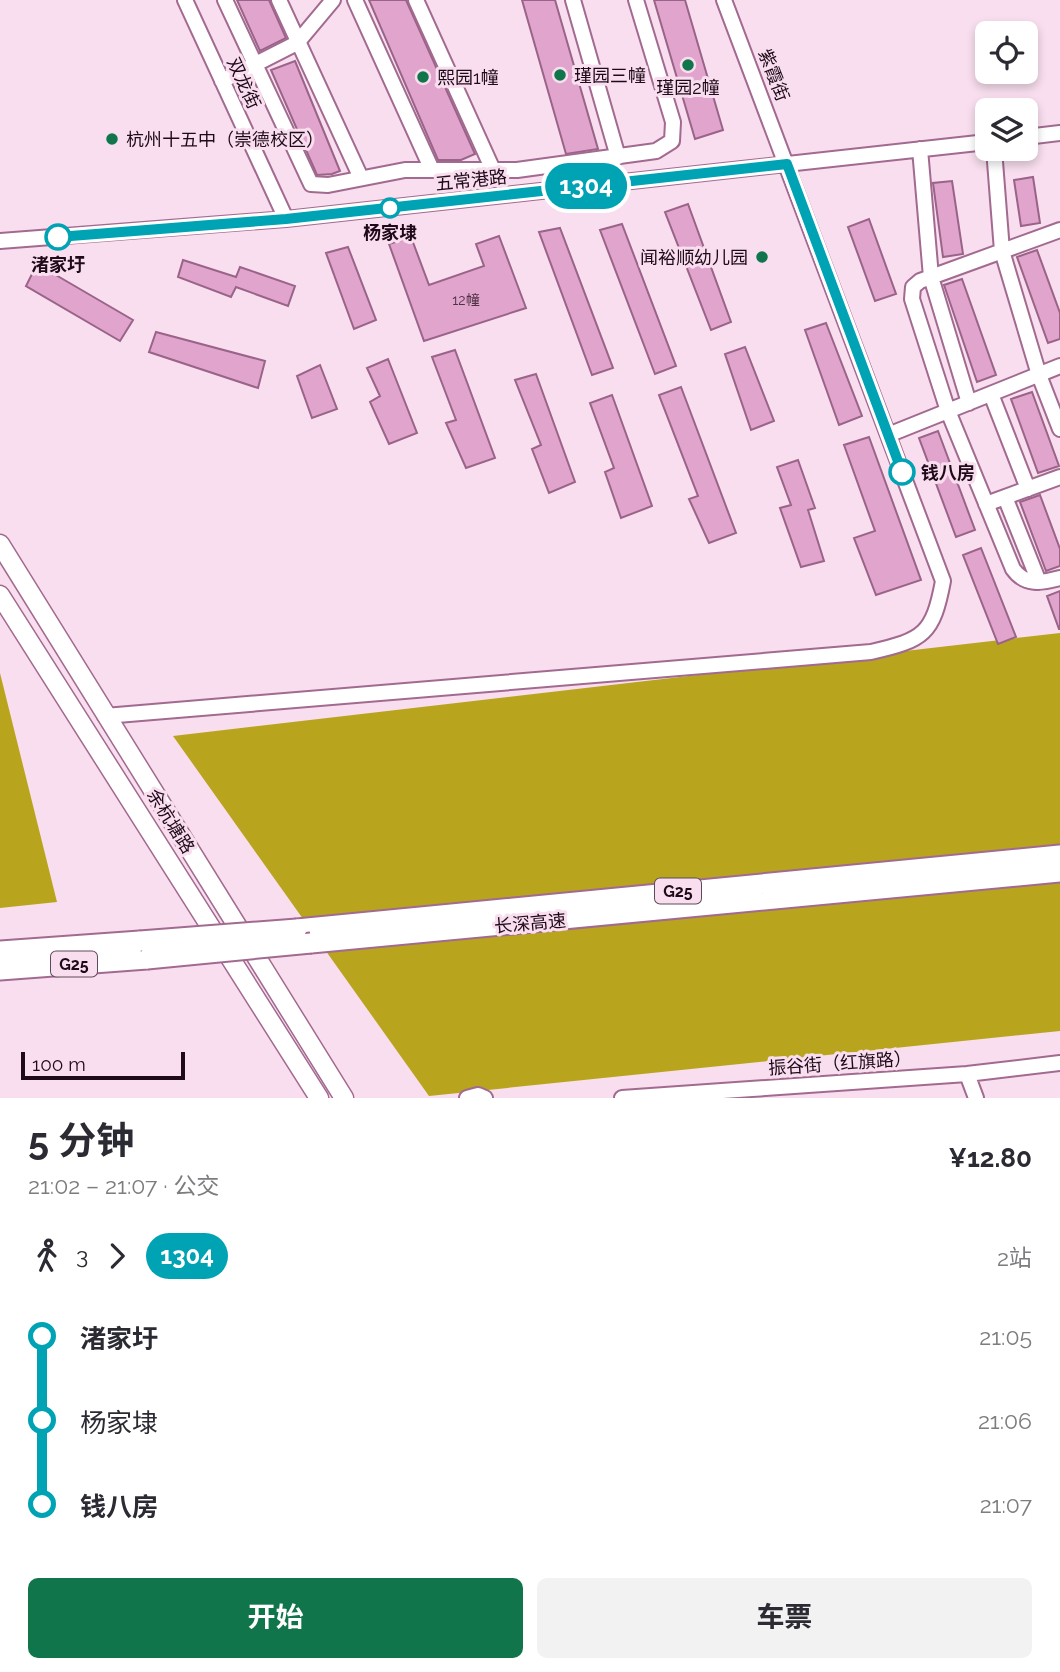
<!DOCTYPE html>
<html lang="zh">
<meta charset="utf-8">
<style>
:root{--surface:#fff;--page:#f2f2f3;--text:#2b2b33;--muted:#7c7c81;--accent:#11754c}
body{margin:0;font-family:Raleway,"Noto Sans SC",sans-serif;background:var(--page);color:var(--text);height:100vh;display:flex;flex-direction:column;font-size:26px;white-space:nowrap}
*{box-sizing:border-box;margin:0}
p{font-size:23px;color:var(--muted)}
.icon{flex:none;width:38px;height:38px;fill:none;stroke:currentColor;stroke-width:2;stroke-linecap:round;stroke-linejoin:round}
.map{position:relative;height:1098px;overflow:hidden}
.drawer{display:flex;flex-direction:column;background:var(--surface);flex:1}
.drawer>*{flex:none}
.badge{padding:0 14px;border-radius:23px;font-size:24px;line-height:46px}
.fabs{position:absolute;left:975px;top:21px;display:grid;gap:14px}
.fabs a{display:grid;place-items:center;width:63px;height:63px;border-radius:10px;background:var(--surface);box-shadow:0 4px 10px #0003;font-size:35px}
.scale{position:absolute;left:21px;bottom:18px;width:164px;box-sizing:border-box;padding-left:7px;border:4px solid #1f0a19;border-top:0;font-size:19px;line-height:24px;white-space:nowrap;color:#1f0a19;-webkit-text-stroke:5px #f8deee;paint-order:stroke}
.map>.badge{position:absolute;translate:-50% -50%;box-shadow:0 0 0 4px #fff}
.legs{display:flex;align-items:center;gap:10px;height:77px;padding:0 28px;font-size:23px}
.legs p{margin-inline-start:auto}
.head{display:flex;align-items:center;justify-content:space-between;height:119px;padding:0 28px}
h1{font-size:38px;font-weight:700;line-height:52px}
.button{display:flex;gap:14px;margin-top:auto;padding:14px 28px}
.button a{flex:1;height:80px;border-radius:10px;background:var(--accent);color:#fff;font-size:28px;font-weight:700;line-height:80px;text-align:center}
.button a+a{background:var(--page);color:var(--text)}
ul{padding:0 28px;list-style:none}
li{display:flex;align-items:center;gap:24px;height:84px;font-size:26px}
li i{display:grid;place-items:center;width:10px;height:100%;margin:0 9px;background:currentColor}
li i::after{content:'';width:18px;height:18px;margin:-9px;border:5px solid;border-radius:50%;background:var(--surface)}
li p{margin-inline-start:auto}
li:first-child i{background:linear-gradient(#0000 50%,currentColor 0)}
li:last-child i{background:linear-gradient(currentColor 50%,#0000 0)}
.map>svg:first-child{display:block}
</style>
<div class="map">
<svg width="1060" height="1098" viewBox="0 0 1060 1098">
<rect width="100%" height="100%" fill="#f8deee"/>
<path fill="#b9a41d" d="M1060 633V1031L429 1096 173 736Z
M0 673 57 902 0 908Z"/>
<path fill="#e1a5cd" stroke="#9a6388" stroke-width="2" d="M237 0H269L286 38 260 51Z
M369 0H406L475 154 461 160H438Z
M522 0H555L598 149 566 154Z
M654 0H685L723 130 695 139Z
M295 61 340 171 332 174 317 175 271 70Z
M1033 177 1040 223 1021 226 1014 180Z
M952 181 963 254 943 257 933 183Z
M688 204 731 322 711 330 665 212Z
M869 219 896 294 875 301 848 227Z
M622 224 676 366 655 374 600 230Z
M560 228 613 368 592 375 539 232Z
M499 236 526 308 424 341 389 244 411 237 429 285 484 266 476 244Z
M348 247 376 320 354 329 326 253Z
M1037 250 1060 313V339L1048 343 1017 257Z
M183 260 236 277 240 267 295 286 288 306 236 287 231 297 178 277Z
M37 264 133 320 120 341 26 286Z
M962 279 996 375 977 382 944 285Z
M826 323 862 416 839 425 805 330Z
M156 332 265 361 258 388 149 352Z
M745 347 774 421 751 430 725 354Z
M455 350 495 458 466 468 446 423 456 420 432 357Z
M388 359 417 433 389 444 370 402 380 396 367 368Z
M320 365 337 409 312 418 297 376Z
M536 374 575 482 549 493 532 449 541 445 515 380Z
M681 387 736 533 709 543 689 499 698 496 659 395Z
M1032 392 1059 466 1038 473 1011 399Z
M612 395 652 506 621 518 605 472 614 468 590 403Z
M938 431 975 530 956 537 919 438Z
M869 437 921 580 876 595 854 538 875 531 844 445Z
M798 460 815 508 808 510 824 561 801 567 780 508 791 505 777 467Z
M1040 495 1060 549V566L1046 571 1020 502Z
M981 548 1016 637 998 644 963 555Z
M1060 591V629H1059L1047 596Z"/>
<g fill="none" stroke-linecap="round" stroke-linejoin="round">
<g stroke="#a26a90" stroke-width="18">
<path id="minor" d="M185 0 286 219
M225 0 311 184 328 185 405 170H517L656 151 672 141 673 122 636 0
M279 0 361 178
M355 0 432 170
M416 0 493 170
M573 0 618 157
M222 81 297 43 333 0
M1026 137 1060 133
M920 149 931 277 969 403
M994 149 1002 251 1039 375 1060 429
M1060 230 920 281 913 287 912 299 948 411 1013 569C1025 586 1042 583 1060 578
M0 241 286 219 987 142
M991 394 1028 489
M888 435 1060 366
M1005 497 1039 582
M986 504 1060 477
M105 716 871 652C924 640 933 634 943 581L724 0
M967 1074 976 1098
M467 1098 478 1095 485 1098
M622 1098 967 1074 1060 1063"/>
</g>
<g stroke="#a26a90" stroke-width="21">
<path id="major" d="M0 544 344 1098
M0 595 319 1098"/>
</g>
<g stroke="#a26a90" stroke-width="23">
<path id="highway" d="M297 929 1060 855
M311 943 1060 872
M0 951 140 941
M0 970 147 959"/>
</g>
<use href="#minor" stroke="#fff" stroke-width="14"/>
<use href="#major" stroke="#fff" stroke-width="18"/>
<use href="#highway" stroke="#fff" stroke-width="19"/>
<g stroke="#a26a90" stroke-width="23" stroke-linecap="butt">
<path id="highway-bridge" d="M140 941 297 929
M147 959 311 943"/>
</g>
<use href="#highway-bridge" stroke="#fff" stroke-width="19"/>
</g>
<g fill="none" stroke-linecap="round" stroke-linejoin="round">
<g stroke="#fff" stroke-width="16">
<path id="line-1" d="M58 237 286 219 787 164 902 472"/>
</g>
<use href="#line-1" stroke="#00a3b4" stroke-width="10"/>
</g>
<g fill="#11754c" stroke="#f8deee" stroke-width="2.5">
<circle cx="688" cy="65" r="7"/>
<circle cx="560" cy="75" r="7"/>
<circle cx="423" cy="77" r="7"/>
<circle cx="112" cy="139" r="7"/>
<circle cx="762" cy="257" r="7"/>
</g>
<g fill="#fff" stroke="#00a3b4" stroke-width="3.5">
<circle cx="390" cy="208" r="9"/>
<circle cx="58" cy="237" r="12"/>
<circle cx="902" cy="472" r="12"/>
</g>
<g text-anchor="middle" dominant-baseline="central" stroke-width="6" stroke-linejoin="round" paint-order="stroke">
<g font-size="14" fill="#503146">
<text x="466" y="300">12幢</text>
</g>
<g fill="#f8deee" stroke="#604a59" stroke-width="2">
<rect x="655" y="878.5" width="46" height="25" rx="5"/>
<rect x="51" y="951.5" width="46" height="25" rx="5"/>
</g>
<g font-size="16" font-weight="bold" fill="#1f0a19">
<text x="678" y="891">G25</text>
<text x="74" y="964">G25</text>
</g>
<g font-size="18" fill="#1f0a19" stroke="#f8deee" text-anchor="start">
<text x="574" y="75">瑾园三幢</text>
<text x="437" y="77">熙园1幢</text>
<text x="688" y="87" text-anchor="middle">瑾园2幢</text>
<text x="126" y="139">杭州十五中（崇德校区）</text>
<text x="748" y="257" text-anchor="end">闻裕顺幼儿园</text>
</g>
<g font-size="18" fill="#1f0a19" stroke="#f8deee">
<text transform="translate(774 75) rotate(69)">紫霞街</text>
<text transform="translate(244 83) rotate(65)">双龙街</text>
<text transform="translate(471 180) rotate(-6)">五常港路</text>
<text transform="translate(171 821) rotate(58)">余杭塘路</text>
<text transform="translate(530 923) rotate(-5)">长深高速</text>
<text transform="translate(840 1063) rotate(-4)">振谷街（红旗路）</text>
</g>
<g font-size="18" font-weight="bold" fill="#1f0a19" stroke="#f8deee">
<text x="390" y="232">杨家埭</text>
<text x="58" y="264">渚家圩</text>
<text x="921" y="472" text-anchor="start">钱八房</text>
</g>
</g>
</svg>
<div class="fabs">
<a><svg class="icon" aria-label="locate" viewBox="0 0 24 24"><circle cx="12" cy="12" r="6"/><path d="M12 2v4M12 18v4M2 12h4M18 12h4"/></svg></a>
<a><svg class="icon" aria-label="layers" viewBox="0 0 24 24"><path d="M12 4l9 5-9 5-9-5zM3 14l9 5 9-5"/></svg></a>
</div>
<div class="scale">100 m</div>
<b class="badge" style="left:586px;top:186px;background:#00a3b4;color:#fff">1304</b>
</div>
<section class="drawer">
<div class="head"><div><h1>5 分钟</h1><p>21:02 – 21:07 · 公交</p></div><b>¥12.80</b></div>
<div class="legs"><svg class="icon" aria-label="walk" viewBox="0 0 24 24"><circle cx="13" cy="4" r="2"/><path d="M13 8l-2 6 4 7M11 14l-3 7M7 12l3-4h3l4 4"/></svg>3<svg class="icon" aria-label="forward" viewBox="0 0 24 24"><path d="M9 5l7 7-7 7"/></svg><b class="badge" style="background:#00a3b4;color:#fff">1304</b><p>2站</p></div>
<ul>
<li><i style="color:#00a3b4"></i><b>渚家圩</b><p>21:05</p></li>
<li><i style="color:#00a3b4"></i><span>杨家埭</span><p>21:06</p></li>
<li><i style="color:#00a3b4"></i><b>钱八房</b><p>21:07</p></li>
</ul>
<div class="button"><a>开始</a><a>车票</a></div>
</section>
